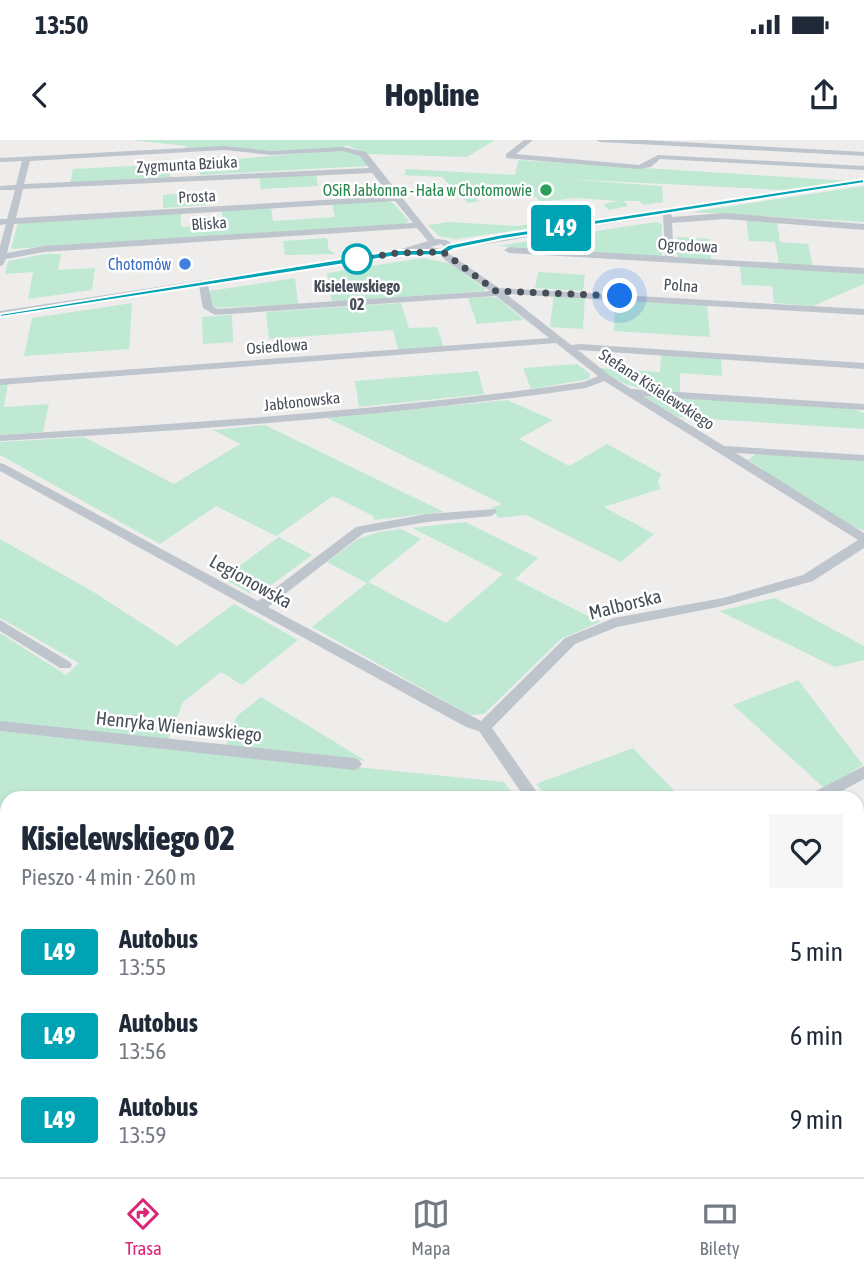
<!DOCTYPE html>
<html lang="pl">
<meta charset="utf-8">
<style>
:root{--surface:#fff;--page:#f6f6f7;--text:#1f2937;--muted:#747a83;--line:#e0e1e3;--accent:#db2777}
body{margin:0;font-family:"Asap Condensed",sans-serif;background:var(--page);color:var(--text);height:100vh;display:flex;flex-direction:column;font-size:26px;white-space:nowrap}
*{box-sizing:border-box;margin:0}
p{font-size:23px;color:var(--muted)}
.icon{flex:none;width:38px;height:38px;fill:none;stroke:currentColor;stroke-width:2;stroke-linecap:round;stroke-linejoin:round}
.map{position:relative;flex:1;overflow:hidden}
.drawer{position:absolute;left:0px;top:651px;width:864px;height:387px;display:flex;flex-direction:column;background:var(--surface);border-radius:21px 21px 0 0;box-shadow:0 2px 5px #0004}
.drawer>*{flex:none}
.badge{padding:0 14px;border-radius:5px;font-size:24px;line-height:46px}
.you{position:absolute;width:35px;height:35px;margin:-18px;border:5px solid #fff;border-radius:50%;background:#1a73e8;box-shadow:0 0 0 10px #1a73e833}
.map>.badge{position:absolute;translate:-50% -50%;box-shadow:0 0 0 4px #fff}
.round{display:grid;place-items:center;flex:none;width:74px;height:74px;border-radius:0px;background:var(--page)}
.summary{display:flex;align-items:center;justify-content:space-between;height:119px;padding:0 21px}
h1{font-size:33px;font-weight:800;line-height:52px}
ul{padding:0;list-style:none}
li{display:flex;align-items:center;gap:21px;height:84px;padding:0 21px}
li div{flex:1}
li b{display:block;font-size:26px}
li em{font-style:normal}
li .badge{min-width:77px;font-weight:700;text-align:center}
.status{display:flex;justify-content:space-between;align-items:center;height:49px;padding:0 35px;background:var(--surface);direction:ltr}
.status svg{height:19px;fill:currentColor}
header{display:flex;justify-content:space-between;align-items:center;height:91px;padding:0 21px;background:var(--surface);font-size:32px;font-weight:800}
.tabs{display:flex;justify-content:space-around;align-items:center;height:98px;border-top:2px solid var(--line);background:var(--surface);font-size:19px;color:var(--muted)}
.tabs a{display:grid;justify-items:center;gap:4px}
.tabs .on{color:var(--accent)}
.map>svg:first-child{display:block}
</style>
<div class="status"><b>13:50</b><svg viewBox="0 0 49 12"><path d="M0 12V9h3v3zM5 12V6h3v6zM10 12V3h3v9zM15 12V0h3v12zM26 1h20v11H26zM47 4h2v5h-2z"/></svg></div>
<header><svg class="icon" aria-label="back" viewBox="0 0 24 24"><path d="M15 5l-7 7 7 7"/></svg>Hopline<svg class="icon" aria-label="share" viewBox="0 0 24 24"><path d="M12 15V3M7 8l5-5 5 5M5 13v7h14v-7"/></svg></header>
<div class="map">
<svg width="864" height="1037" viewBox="0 0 864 1037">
<rect width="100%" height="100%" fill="#efedec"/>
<path fill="#bfe9d3" d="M131 0H495L467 17 367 14 346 5 342 8 278 11 185 8 187 6Z
M341 10 364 17 368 26 200 35V22Z
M518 20 849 41 782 50 565 39 662 46 663 62 644 65 639 61H624L628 66 609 70 603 64 619 61 576 58 540 62 536 57H475L479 61 468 63 464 59 466 57 460 56 442 37 404 35 406 29 515 35Z
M170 24V37L70 43 73 29Z
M316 33 318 46 261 49 259 36Z
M864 46V82L691 72Z
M205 52V65L163 68V55Z
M385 60 393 63 409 81 405 84 11 109 18 82 181 73V87L222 84V70L271 67 273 81 335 77 332 64Z
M746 79 777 81 780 102 808 104 813 126 779 124 775 102 749 101Z
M449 82 516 86 533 84 540 87 456 99 439 96 428 85Z
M656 82 662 84V117L497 106Z
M677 97 710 99 711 120 677 118Z
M327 98 329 110 336 114 285 115 283 101Z
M45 114H61L58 130 95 128 92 150 28 159 33 132 5 134 8 121Z
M422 118 448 123 486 149 483 151 332 162 327 133Z
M740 126 864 133V144L813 166 774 163 772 146 742 145Z
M538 132 585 135 583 151 535 148Z
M295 138 298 164 213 168 209 151Z
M554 155 585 157 583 189 550 187Z
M491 157 498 158 524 180 477 184 468 158Z
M615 159 707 165 710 197 614 191Z
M132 163 129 209 24 216 32 178Z
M401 163 409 188 437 187 444 207 398 210 393 190 269 199 266 172Z
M232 175 233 202 203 204 202 177Z
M661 215 721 219 722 236 680 233V252C645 250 628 250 599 228L660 232Z
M577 224 590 234 589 239 531 249 523 228Z
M478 231 484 254 359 267 355 241Z
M8 243 4 267 49 264 43 292 0 295V244Z
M646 255 854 269 864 273V289L678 277 644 257Z
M507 260 553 280 519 299 569 326 607 304 662 334 658 341 660 349 604 367 654 394 621 422 526 375 498 378 492 367 502 364 327 278Z
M265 285 444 372 374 380 373 376 333 356 276 396 216 366 160 404 0 315V302L84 297 174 344 240 304 213 290Z
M757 313 864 320V390L858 389 758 329H763L748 320Z
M465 382 538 418 515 439 600 482 561 499 484 574 470 575 312 487 367 443 327 422 358 399 379 392 401 389 421 399 368 442 446 483 503 434 412 388Z
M279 397 312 415 262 452 249 453 223 438Z
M0 399 92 451 177 506 234 464 298 500 242 545 221 532 183 562 168 600 0 582V493L66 535 79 523 0 478Z
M775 458 864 506V520L835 527 719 471Z
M798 540 863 625 824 648 733 565Z
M261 557 366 621 225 607 237 576Z
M0 591 504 642 516 658H7V1031H399L403 1037H0Z
M633 608 681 658H548L536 644Z
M717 1031H832L838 1037H708Z"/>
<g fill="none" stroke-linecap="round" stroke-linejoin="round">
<path fill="#bfc5cd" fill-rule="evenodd" d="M524 0H533L516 14 639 25 658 15 864 26V30L660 19 651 27 639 29 506 18V14Z
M596 0H644L864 12V16L600 2Z
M224 6 272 11 343 7 366 12 435 99 446 100 453 104 864 39V43L671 73 672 77 725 73 864 84V90L725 79 672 83 674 117 864 128V134L509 113 504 110 509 107 665 116 663 75 454 109 448 113 499 148 864 169V175L506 154 571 205 580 204 864 223V229L578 210 609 235 631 249 864 264V270L643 256 724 306 864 315V321L736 313 864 393V408L813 441 723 466 617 487 575 504 492 588 541 658H525L479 591 466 587 0 331V323L4 324 258 461 356 387 427 374 495 369 497 372 491 376 427 382 364 393 268 467 481 581 565 498 614 478 723 458 803 435 858 400 604 241 586 248C391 276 196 290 0 301V295C195 283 390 270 584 242L598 236 556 203 0 245V239L549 198 496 156 215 175 203 168 199 146 0 177V171L395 111 428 101 417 88 44 112 6 119 3 125 0 126V106L6 84 0 85V79H7L15 50H0V46L16 45 22 21 0 22V18ZM224 10 272 15 343 11 360 16 369 28 24 44 30 21ZM372 33 391 56 16 78 23 49ZM395 61 413 83 44 106 7 113 14 84ZM441 104 445 107 441 109 430 107ZM423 110 429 114 440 115C450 126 476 140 490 151L217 169 213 167 208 145Z
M0 480 70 522 72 525 70 528H60L0 491Z
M0 581 354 618 359 620 362 624 359 628 354 630 0 591Z
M864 626V639L829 658H808L810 654Z
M864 915V934L858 936V918Z
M858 1023 864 1030V1037H844L842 1031H858Z
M666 1031H694L692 1037H664Z"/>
</g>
<path fill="#00a3b4" stroke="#fff" stroke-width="2" d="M864 39V43L503 99 454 109 443 115 397 116 0 177V174L397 110H441L448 105 503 94Z"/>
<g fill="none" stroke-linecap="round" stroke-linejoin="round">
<path stroke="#474e58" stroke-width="7" stroke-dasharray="0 12.6" d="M357 119 351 120 397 113 443 112 496 151 620 156"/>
</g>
<circle fill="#2e9e5b" stroke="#fff" stroke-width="2.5" cx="546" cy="50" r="7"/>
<circle fill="#fff" stroke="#00a3b4" stroke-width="3.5" cx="357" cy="119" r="14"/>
<circle fill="#3f7fe0" stroke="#fff" stroke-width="2.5" cx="185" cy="124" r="7"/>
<g text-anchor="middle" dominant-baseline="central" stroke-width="5" stroke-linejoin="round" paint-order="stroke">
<g font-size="16" fill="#474e58" stroke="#fff">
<text transform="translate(187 24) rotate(-3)">Zygmunta Bziuka</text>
<text transform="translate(197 56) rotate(-3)">Prosta</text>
<text transform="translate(209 83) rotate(-4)">Bliska</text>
<text transform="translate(688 105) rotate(3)">Ogrodowa</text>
<text transform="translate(681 145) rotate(4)">Polna</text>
<text transform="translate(277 206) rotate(-4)">Osiedlowa</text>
<text transform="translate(657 249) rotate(33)">Stefana Kisielewskiego</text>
<text transform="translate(302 261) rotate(-6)">Jabłonowska</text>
</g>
<g font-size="16" fill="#27864d" stroke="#fff" text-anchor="end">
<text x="532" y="50">OSiR Jabłonna - Hała w Chotomowie</text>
</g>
<g font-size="16" fill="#366cbe" stroke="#fff" text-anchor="end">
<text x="171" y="124">Chotomów</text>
</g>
<g font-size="16" font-weight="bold" fill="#474e58" stroke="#fff">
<text x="357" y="146">Kisielewskiego<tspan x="357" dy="18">02</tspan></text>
</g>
<g font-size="19" fill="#474e58" stroke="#fff">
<text transform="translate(251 441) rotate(29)">Legionowska</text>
<text transform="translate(625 464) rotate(-14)">Malborska</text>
<text transform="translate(179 586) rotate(6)">Henryka Wieniawskiego</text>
</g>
</g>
</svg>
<div class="you" style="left:620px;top:156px"></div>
<b class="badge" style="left:561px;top:88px;background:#00a3b4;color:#fff">L49</b>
<section class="drawer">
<div class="summary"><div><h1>Kisielewskiego 02</h1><p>Pieszo · 4 min · 260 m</p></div><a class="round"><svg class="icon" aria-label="heart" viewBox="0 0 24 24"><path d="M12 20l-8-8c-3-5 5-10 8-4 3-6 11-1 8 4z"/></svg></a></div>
<ul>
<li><span class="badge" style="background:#00a3b4;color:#fff">L49</span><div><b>Autobus</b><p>13:55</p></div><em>5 min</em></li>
<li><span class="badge" style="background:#00a3b4;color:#fff">L49</span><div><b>Autobus</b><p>13:56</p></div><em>6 min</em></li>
<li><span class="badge" style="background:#00a3b4;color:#fff">L49</span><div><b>Autobus</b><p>13:59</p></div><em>9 min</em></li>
</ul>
</section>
</div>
<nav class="tabs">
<a class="on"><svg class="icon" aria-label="directions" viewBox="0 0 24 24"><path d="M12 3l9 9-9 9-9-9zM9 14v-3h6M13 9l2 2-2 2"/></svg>Trasa</a>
<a><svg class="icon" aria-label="map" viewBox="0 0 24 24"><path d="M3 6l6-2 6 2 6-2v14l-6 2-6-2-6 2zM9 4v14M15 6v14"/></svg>Mapa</a>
<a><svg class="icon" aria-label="tickets" viewBox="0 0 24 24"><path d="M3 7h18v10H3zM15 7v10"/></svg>Bilety</a>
</nav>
